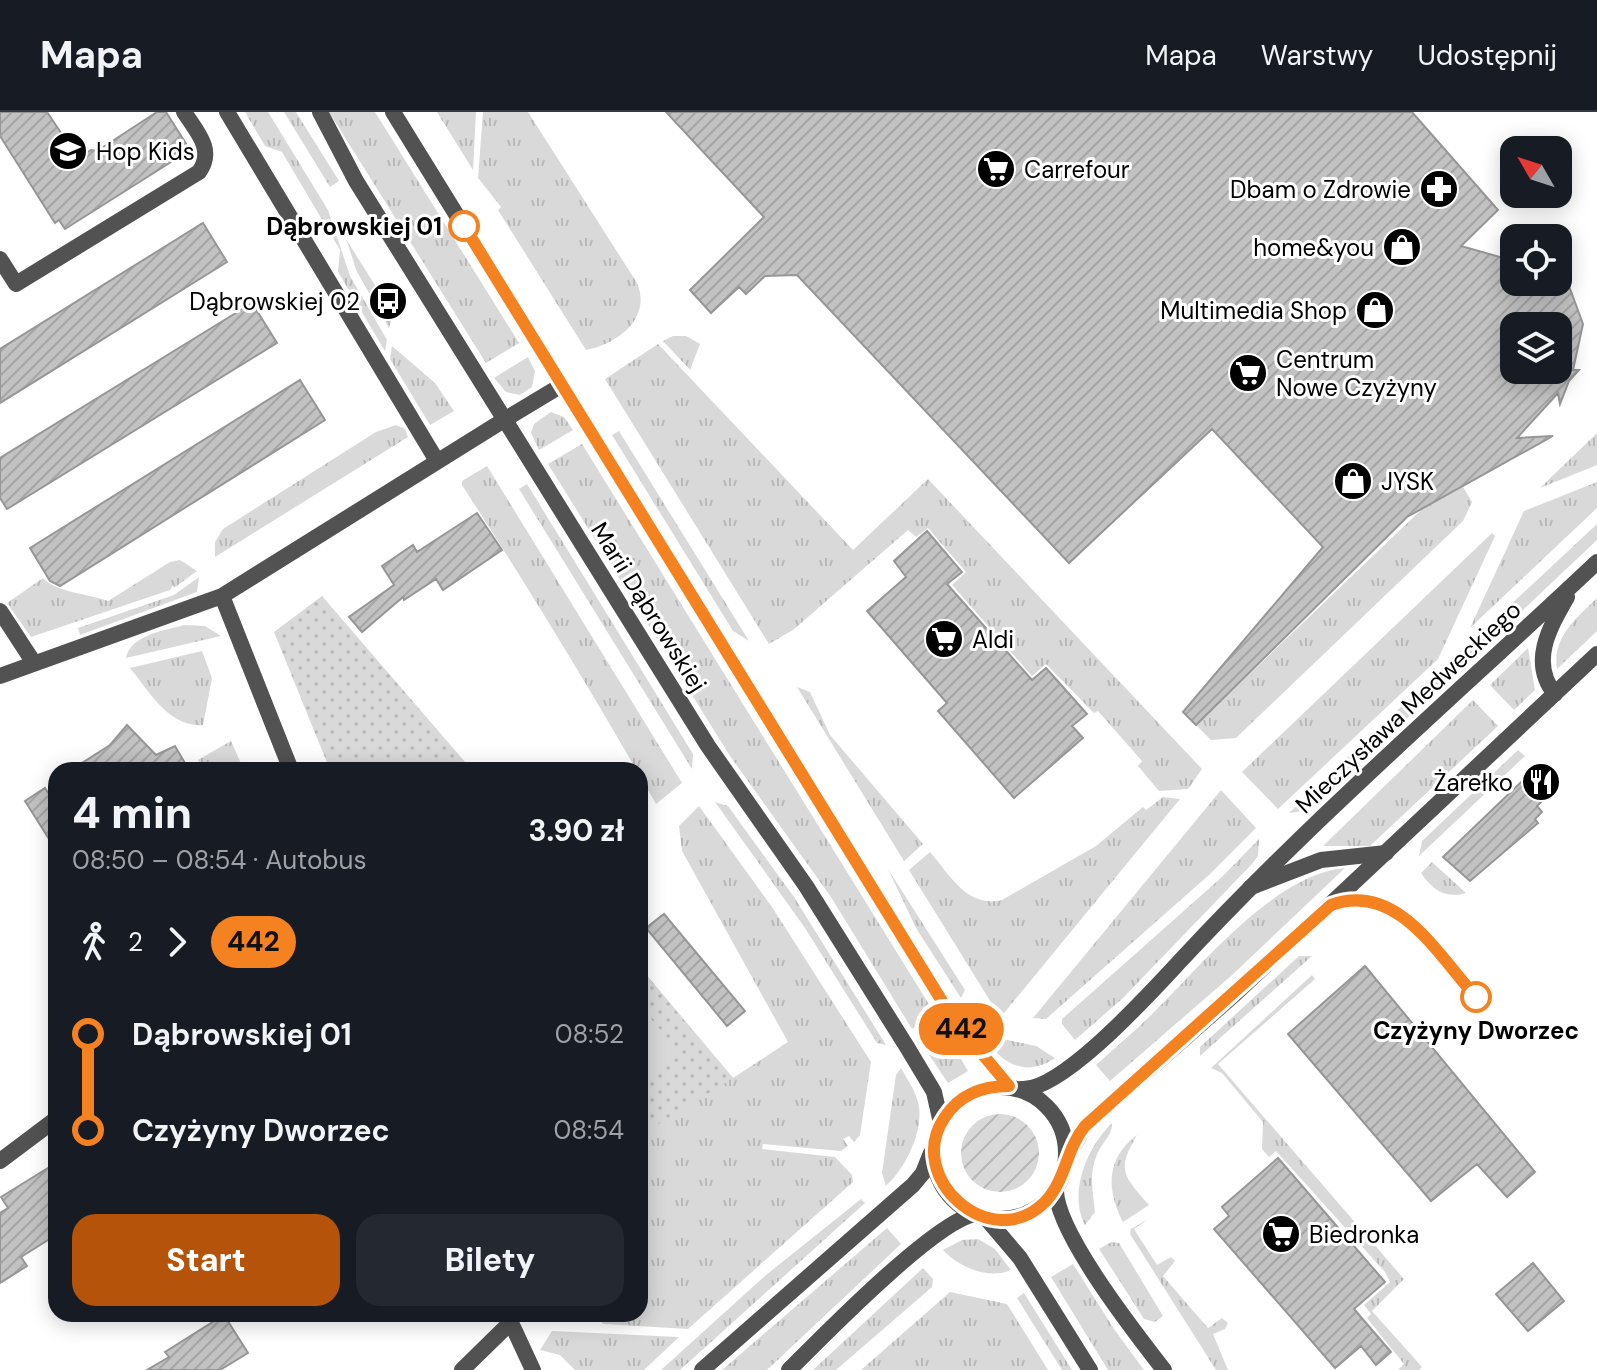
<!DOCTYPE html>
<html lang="pl">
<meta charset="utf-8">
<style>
:root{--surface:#171b24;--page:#242831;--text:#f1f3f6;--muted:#9ea1a6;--line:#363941;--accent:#b45309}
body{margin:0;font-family:"DM Sans",sans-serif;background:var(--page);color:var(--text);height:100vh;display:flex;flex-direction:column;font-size:30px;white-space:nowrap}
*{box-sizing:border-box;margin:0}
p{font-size:26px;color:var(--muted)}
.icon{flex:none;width:44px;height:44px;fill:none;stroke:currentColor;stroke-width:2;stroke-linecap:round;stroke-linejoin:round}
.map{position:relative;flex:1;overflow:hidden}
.drawer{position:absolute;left:48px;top:650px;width:600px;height:560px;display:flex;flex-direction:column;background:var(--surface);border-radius:24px;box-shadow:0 4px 20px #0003}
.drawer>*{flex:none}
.badge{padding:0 16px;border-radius:26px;font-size:28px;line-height:52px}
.needle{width:52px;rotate:309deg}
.tools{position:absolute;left:1500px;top:24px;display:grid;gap:16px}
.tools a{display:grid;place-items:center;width:72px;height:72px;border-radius:16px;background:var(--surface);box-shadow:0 4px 20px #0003;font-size:40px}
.map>.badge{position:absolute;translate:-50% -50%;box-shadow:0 0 0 4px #fff}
.legs{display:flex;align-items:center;gap:12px;height:88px;padding:0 24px;font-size:26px}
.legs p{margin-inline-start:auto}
.head{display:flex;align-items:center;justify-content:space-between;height:136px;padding:0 24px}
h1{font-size:44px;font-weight:800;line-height:60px}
.action{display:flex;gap:16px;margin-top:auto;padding:16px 24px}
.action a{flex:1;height:92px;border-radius:24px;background:var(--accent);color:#fff;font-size:32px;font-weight:800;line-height:92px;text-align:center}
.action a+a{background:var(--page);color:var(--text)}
ul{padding:0 24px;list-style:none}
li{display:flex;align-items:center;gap:28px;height:96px;font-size:30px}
li i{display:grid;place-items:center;width:12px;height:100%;margin:0 10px;background:currentColor}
li i::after{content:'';width:20px;height:20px;margin:-10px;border:6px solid;border-radius:50%;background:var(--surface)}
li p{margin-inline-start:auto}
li:first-child i{background:linear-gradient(#0000 50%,currentColor 0)}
li:last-child i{background:linear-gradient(currentColor 50%,#0000 0)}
header{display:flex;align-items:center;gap:48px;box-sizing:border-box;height:112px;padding:0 40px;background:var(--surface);border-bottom:2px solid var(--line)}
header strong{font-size:38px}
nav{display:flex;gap:44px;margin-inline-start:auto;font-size:28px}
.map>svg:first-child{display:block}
</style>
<header>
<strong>Mapa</strong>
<nav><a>Mapa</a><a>Warstwy</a><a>Udostępnij</a></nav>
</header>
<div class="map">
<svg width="1597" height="1258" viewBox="0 0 1597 1258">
<defs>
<pattern id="grass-tufts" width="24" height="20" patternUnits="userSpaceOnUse" patternTransform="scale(2)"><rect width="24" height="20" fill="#d9d9d9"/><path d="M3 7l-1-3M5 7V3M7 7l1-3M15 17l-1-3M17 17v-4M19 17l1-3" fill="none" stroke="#b8b8b8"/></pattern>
<pattern id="park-dots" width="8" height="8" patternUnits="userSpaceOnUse" patternTransform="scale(2)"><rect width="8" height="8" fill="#d9d9d9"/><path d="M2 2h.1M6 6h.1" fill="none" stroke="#b8b8b8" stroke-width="1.8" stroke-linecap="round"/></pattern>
<pattern id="garden-furrows" width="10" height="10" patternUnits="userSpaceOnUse" patternTransform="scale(2)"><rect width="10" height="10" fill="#d9d9d9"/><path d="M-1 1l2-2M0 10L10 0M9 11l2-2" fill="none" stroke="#b8b8b8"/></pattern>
<pattern id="building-hatch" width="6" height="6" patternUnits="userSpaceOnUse" patternTransform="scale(2)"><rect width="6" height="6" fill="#c2c2c2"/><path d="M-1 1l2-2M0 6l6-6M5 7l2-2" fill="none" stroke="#a5a5a5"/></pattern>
</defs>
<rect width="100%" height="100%" fill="#fff"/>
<path fill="url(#grass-tufts)" d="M245 0H268L328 98 350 164 387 228 385 239 338 160 340 138 282 40 265 34Z
M284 0H296L339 69 330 75Z
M329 0H375L519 231 486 251Z
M437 0H476L473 58Z
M483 0H528L637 171C652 206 618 232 586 238L498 98 501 95 478 66Z
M346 127 393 202 389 216 357 160Z
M673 224H686L700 232 690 258 663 229Z
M658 232 853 438 928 367 1202 657 1188 677 1159 679 1138 654 1142 649 1098 599 1094 601 1046 552 1032 564 952 473 966 460 928 416 916 425 908 418 793 518 769 532 605 267Z
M392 234 435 271 454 299 430 313 390 247Z
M528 245 535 259 532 275 520 283 506 280 494 266Z
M551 300 564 305 573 318 539 338 531 321 534 312Z
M396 313 405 317 408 325 215 445V430L223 417 376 320Z
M619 319 749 529 733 519 612 323Z
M1597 321V353L1540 376Z
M582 332 935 902 912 917 831 785 730 644 548 352Z
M487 354 682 671 656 692C596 587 530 478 462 373V369Z
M1597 370V396L1470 516 1524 399Z
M527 372 693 642 692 657 519 377Z
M1463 375 1472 390 1463 409 1236 626 1211 628 1196 613 1421 398Z
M1597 412V428L1468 550 1459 541Z
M1492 421 1495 424 1438 547 1278 697 1242 660Z
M180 448 197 459 174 476 173 473 170 478 31 525 7 491 43 466C55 480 89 482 108 489L170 450Z
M199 465 197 480 80 523 78 516 174 483Z
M1597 486V519L1557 557C1552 525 1576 507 1597 486Z
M185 513 205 514 221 524 126 546C130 523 166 518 185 513Z
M1528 536 1535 578 1514 598 1490 573Z
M202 539 212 566 203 613C169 616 149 579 130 556Z
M1442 556 1451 565 1309 698 1289 701Z
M797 575 810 580 830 623 923 732 904 749Z
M1473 588 1498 614 1370 734H1323Z
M231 629 244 658H202L198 648Z
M1518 638 1525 644 1419 744 1422 729Z
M1221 678 1256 716 1210 762 1046 907 1033 906Z
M1163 685 1180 687 1004 901 997 900 909 758 930 740C949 762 968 797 1002 788L1096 734 1143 695 1146 698Z
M715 690 728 694 794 785 886 933 877 931 805 816Z
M699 694 772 795 871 950 860 1023 854 1030 849 1024 843 1027 848 1034 841 1039 763 1032 762 1037 835 1045 852 1063 853 1070 688 1217 603 1212 596 1202H640V855L733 966 788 930 682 739 679 714Z
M1259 727 1258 744 1251 753 1122 887 1075 928 1062 912V907L1222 765Z
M1432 750 1466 781C1446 787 1432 778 1421 761Z
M1345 756 1231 864 1110 969 1096 953C1118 933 1140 915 1160 894 1205 849 1278 761 1345 756Z
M888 757 965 878 961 886 916 816Z
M1299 844H1312L1200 944V935Z
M1312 863 1315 867 1218 952 1404 1167 1372 1199 1422 1255 1419 1258H1398L1404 1252 1367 1206 1371 1202 1364 1193 1390 1170 1385 1160 1276 1039 1269 1045 1262 1037 1263 1010 1222 961 1211 956Z
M984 923 1036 934 1055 946C1026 966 1000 952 984 923Z
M949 926 968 959 948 971 927 940Z
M901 956C907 967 915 978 918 990 925 1017 906 1056 886 1074L882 1061 896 963Z
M1112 1011C1113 1022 1103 1030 1098 1040 1088 1062 1093 1078 1095 1100L1085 1113C1068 1081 1087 1035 1112 1011Z
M1137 1023C1117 1057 1122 1063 1149 1093L1123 1110C1106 1078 1106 1046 1137 1023Z
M861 1087 865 1091 680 1258H661L766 1163Z
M1147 1108 1134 1117 1157 1153 1171 1145 1175 1149 1163 1164 1208 1216 1222 1206 1228 1211 1225 1217 1213 1222 1228 1258H1216L1130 1122 1131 1117Z
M887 1116 901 1132 767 1258H722Z
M978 1127 995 1137 1011 1158C988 1168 959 1155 943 1138L962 1128Z
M1111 1130 1119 1131 1163 1204 1155 1210 1144 1207 1099 1137Z
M1073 1152 1114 1217 1144 1258H1108L1051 1165Z
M923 1156 933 1167 932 1175 836 1258H813Z
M950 1180 1007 1192 1048 1258H861Z
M1024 1181 1072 1258H1062L1017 1186Z
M552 1219 679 1225 644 1258H575L560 1243 540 1238Z"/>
<path fill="url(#park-dots)" d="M322 484 472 658H330L274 520Z
M640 856 733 966 647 1019H640Z"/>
<path fill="url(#garden-furrows)" d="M961 1041a39 39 0 1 1 78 0a39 39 0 1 1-78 0Z"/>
<path fill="#d9d9d9" d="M640 894 681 942 640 977Z"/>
<path fill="url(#building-hatch)" stroke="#969696" stroke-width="2" fill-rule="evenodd" d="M0 0H47L78 46 91 38 97 39 157 0H166L190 38 65 117 59 108 55 111 0 24Z
M666 0H1412L1498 98 1461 134 1514 149V170H1558V144L1583 212 1573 258H1579L1569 269 1560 292 1558 281 1517 326 1553 324 1407 405 1196 613 1183 600 1323 435 1212 317 1069 451 797 163 765 164 746 182 739 175 711 201 690 178 764 105ZM1514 214H1558V258H1514Z
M203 111 227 150 0 291V237Z
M252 191 277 231 7 397 0 386V346Z
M300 268 325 308 60 474 50 469 30 436Z
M477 401 502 438 443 478 436 467 404 488 403 485 362 520 349 505 394 473 382 454 413 433 417 440Z
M927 419 962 460 947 472 1032 568 1046 556 1087 602 1072 614 1083 626 1014 686 938 599 947 591 867 499 906 465 894 449Z
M127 613 156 643 175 634 189 658H71L110 633Z
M1540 652 1559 673 1537 694 1542 700 1535 707 1538 711 1470 769 1443 745Z
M45 676 56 693V738L25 689Z
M664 802 745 899 727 914 646 816Z
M1365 854 1535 1060 1507 1085 1477 1052 1431 1089 1288 922Z
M1278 1046 1385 1170 1354 1197 1391 1240 1376 1253 1361 1234 1335 1256 1214 1117 1229 1104 1222 1095Z
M56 1051V1123L21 1145 27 1154 0 1171V1101L8 1096 1 1085Z
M1533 1151 1564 1189 1528 1219 1496 1182Z
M224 1203 248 1241 220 1258H147L169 1245 165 1240Z"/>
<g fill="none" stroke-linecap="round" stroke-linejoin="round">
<path stroke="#525252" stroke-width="16" d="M227 0 437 349
M0 147 16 172 199 60C215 38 197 20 184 0
M222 484 291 658
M0 499 34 551
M0 564 222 484 504 308
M1251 775 1321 748 1386 741
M0 1049 56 1007
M507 1202 533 1258
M462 1258 511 1210"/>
<path stroke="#525252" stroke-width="16" d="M320 0 356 69 708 634 806 774 907 935 934 980 941 1011
M393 0 953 907 1009 974
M504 308 562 273
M1555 582C1529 550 1550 515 1567 485
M934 1041a66 66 0 1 1 132 0a66 66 0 1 1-132 0Z
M1021 977C1062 980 1153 878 1182 847 1312 707 1458 581 1597 450
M1068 1044 1085 1014 1236 881 1597 542
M1056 1075C1053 1117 1137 1223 1164 1258
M986 1106 1020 1146 1090 1258
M702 1258 913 1073 923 1061 931 1041
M789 1258C823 1224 934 1110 975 1102"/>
</g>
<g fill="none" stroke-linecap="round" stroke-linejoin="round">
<g stroke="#fff" stroke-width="18">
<path id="line-1" d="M464 114 953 907 1009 974C983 974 960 982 945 1005 903 1065 991 1144 1045 1090 1066 1068 1066 1037 1085 1014L1331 793C1397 769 1437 842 1476 885"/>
</g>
<use href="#line-1" stroke="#f58220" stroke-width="12"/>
</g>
<defs>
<g id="school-disc" transform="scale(2)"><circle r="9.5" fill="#000" stroke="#fff"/><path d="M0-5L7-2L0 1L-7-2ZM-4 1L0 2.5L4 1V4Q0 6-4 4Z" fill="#fff"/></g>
<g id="supermarket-disc" transform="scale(2)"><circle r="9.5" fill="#000" stroke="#fff"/><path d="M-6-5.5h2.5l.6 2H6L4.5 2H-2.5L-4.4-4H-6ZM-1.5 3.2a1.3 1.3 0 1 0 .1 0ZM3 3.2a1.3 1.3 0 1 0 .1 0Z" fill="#fff"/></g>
<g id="pharmacy-disc" transform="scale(2)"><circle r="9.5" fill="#000" stroke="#fff"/><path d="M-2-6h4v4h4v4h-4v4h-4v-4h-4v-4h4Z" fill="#fff"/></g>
<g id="shop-disc" transform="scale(2)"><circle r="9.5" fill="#000" stroke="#fff"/><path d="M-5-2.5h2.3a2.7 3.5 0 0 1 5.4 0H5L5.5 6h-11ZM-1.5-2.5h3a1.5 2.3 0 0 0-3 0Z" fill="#fff"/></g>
<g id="bus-disc" transform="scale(2)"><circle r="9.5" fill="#000" stroke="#fff"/><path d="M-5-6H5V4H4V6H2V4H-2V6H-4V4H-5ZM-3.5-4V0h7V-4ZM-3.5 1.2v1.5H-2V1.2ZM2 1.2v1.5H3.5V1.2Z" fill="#fff"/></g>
<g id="restaurant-disc" transform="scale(2)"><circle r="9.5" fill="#000" stroke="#fff"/><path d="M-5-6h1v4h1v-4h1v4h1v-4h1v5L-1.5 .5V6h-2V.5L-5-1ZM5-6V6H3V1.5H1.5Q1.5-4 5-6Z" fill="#fff"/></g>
</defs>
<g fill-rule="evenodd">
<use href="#school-disc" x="68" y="39"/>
<use href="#supermarket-disc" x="996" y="57"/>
<use href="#pharmacy-disc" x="1439" y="77"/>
<use href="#shop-disc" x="1402" y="135"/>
<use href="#bus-disc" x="388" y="189"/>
<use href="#shop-disc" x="1375" y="198"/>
<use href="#supermarket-disc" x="1248" y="261"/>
<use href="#shop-disc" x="1353" y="369"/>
<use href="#supermarket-disc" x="944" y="527"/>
<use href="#restaurant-disc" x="1541" y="670"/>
<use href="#supermarket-disc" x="1281" y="1122"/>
</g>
<g fill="#fff" stroke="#f58220" stroke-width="4">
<circle cx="464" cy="114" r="14"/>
<circle cx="1476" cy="885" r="14"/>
</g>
<g text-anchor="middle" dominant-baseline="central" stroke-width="6" stroke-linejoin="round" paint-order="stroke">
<g font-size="24" fill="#000" stroke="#fff" text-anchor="start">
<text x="96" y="39">Hop Kids</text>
<text x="1024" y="57">Carrefour</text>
<text x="1411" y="77" text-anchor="end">Dbam o Zdrowie</text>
<text x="1374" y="135" text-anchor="end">home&amp;you</text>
<text x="360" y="189" text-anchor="end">Dąbrowskiej 02</text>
<text x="1347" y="198" text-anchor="end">Multimedia Shop</text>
<text x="1276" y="247">Centrum<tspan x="1276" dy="28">Nowe Czyżyny</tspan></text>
<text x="1381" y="369">JYSK</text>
<text x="972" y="527">Aldi</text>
<text x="1513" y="670" text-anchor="end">Żarełko</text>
<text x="1309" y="1122">Biedronka</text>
</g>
<g font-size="24" font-weight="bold" fill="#000" stroke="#fff" text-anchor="end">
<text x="442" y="114">Dąbrowskiej 01</text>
<text x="1476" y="918" text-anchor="middle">Czyżyny Dworzec</text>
</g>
<g font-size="24" fill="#000" stroke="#fff">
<text transform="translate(649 495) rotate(58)">Marii Dąbrowskiej</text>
<text transform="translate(1408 595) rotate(-43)">Mieczysława Medweckiego</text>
</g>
</g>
</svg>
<div class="tools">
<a><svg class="needle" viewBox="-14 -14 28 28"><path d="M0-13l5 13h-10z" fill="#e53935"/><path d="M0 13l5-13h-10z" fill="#9ea1a6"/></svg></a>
<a><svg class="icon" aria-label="locate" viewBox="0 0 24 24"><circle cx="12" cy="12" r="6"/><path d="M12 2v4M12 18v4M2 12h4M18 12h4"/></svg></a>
<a><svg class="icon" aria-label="layers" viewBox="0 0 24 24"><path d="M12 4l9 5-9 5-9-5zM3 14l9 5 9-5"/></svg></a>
</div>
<b class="badge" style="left:961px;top:917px;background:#f58220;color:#111">442</b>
<section class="drawer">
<div class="head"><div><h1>4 min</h1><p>08:50 – 08:54 · Autobus</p></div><b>3.90 zł</b></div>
<div class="legs"><svg class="icon" aria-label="walk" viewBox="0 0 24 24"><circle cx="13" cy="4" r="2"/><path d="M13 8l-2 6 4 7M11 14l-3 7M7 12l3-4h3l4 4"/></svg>2<svg class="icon" aria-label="forward" viewBox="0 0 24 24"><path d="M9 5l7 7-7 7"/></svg><b class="badge" style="background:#f58220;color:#111">442</b></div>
<ul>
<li><i style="color:#f58220"></i><b>Dąbrowskiej 01</b><p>08:52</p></li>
<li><i style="color:#f58220"></i><b>Czyżyny Dworzec</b><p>08:54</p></li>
</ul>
<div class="action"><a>Start</a><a>Bilety</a></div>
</section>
</div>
